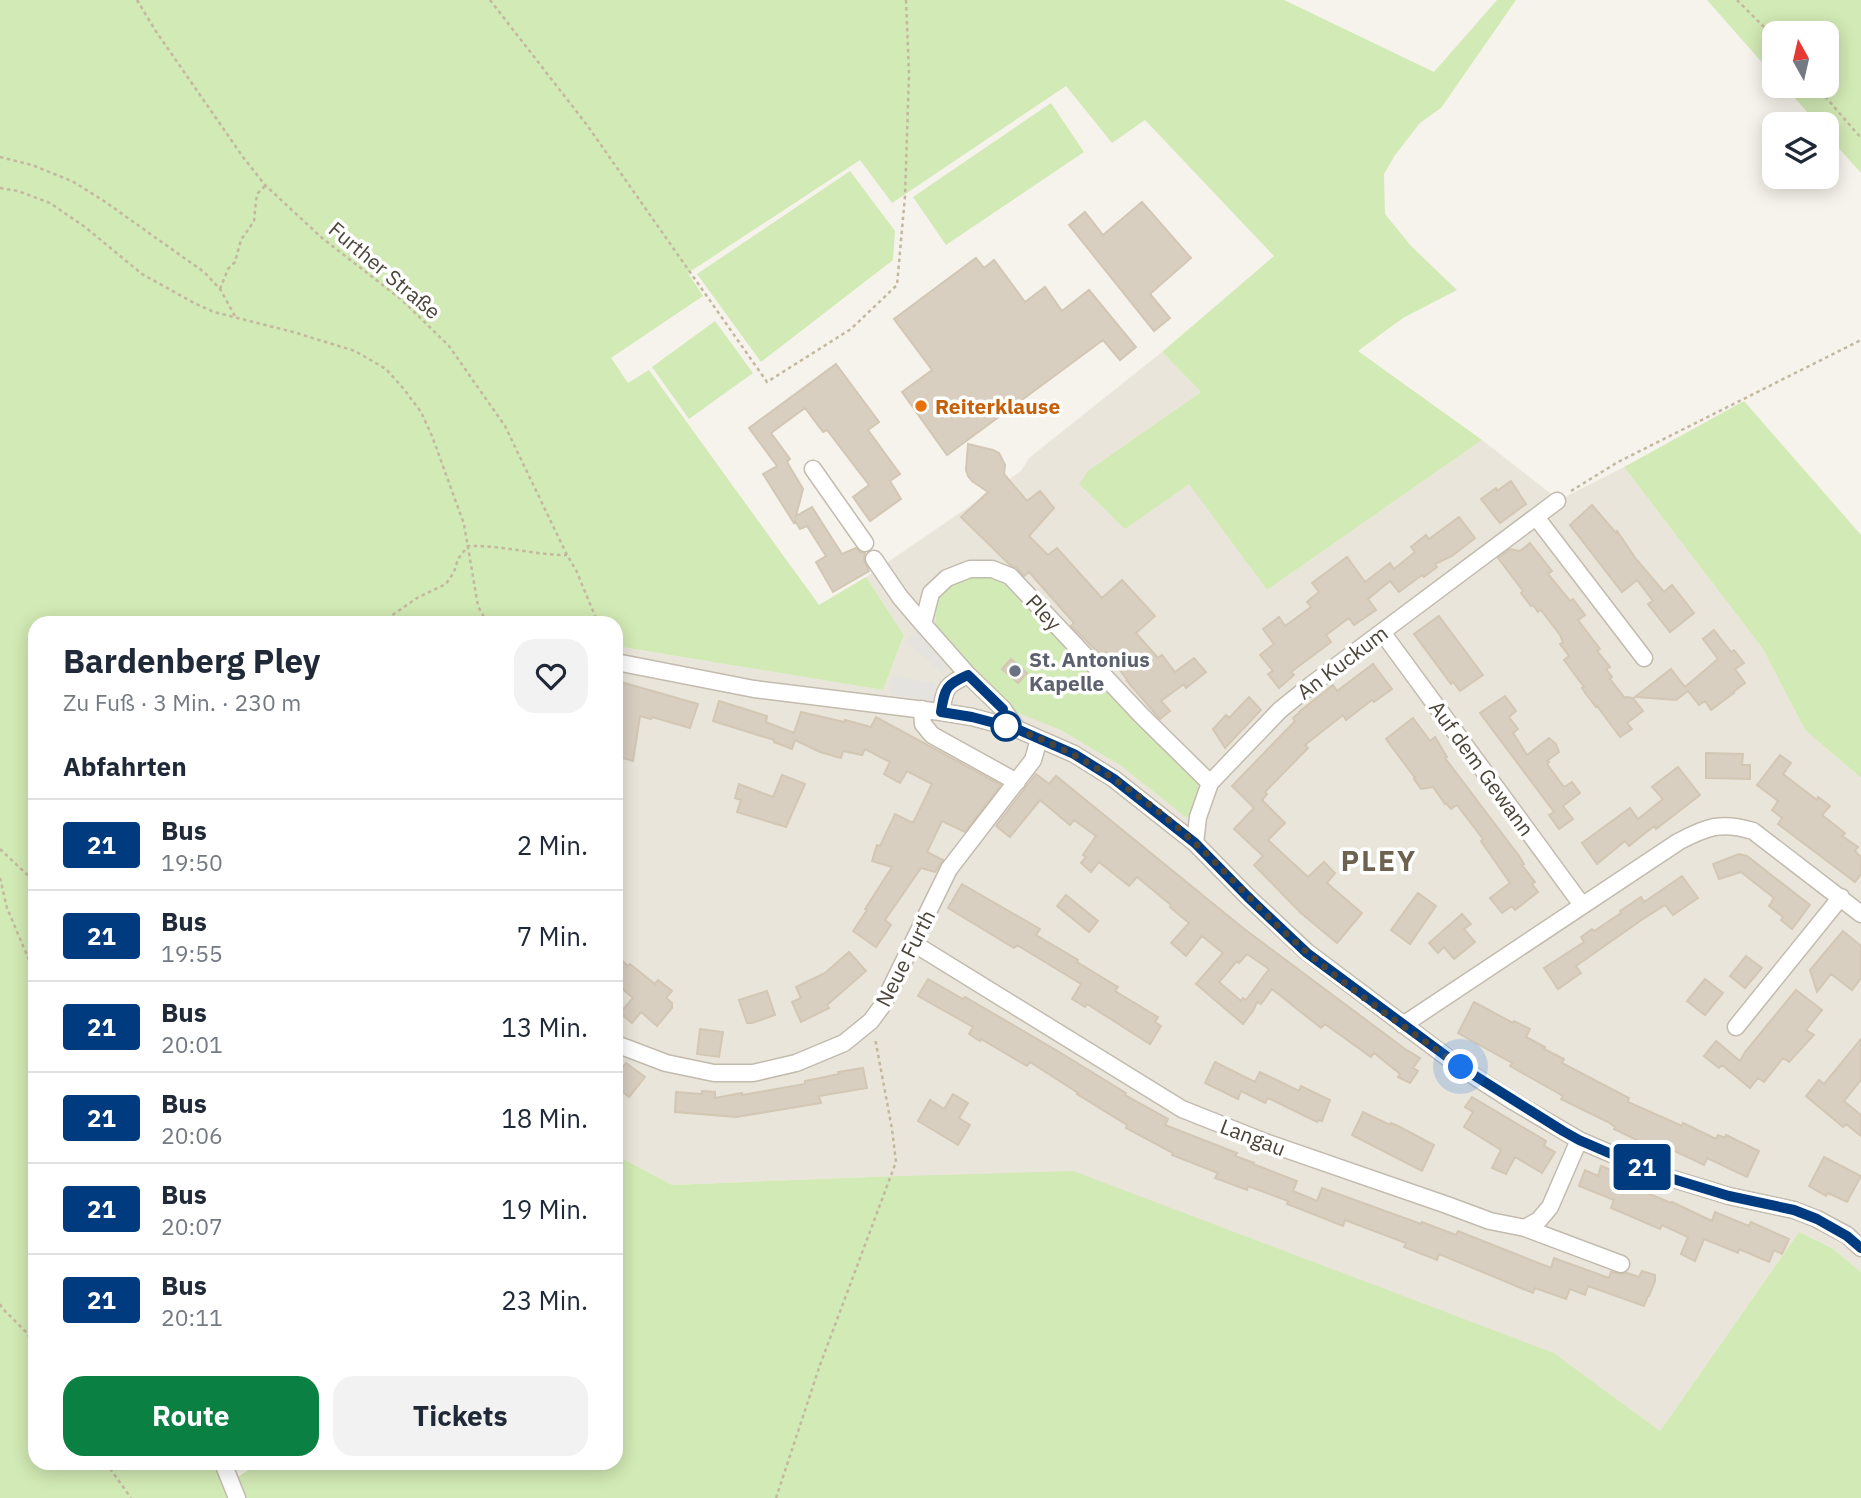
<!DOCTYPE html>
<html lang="de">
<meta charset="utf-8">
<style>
:root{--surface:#fff;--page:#f2f2f3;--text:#1f2937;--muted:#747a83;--line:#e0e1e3;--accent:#0b8043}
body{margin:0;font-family:"IBM Plex Sans",sans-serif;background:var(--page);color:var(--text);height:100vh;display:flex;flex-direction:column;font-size:26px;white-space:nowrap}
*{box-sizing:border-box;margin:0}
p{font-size:23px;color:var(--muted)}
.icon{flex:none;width:38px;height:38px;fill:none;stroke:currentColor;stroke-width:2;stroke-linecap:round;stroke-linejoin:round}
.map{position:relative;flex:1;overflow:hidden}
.drawer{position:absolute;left:28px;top:616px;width:595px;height:854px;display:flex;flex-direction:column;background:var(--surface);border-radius:21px;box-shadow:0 4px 18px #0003}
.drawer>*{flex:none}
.badge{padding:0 14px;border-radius:5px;font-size:24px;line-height:46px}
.needle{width:46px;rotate:352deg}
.buttons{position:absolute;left:1762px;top:21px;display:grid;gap:14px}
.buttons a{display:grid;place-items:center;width:77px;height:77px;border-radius:14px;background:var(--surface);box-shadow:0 4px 18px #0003;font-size:35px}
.you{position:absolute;width:35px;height:35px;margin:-18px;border:5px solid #fff;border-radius:50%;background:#1a73e8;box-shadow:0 0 0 10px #1a73e833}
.map>.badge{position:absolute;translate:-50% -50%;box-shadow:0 0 0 4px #fff}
h2{padding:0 35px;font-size:26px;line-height:63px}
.round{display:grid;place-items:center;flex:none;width:74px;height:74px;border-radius:21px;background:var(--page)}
.overview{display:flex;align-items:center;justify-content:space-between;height:119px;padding:0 35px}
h1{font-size:33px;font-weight:700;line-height:52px}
.primary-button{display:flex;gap:14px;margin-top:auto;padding:14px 35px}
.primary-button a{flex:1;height:80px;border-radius:21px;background:var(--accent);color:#fff;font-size:28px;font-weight:700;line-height:80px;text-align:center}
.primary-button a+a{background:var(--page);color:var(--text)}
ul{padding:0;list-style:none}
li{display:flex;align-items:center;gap:21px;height:91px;padding:0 35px;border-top:2px solid var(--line)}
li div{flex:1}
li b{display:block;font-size:26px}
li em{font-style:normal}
li .badge{min-width:77px;font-weight:700;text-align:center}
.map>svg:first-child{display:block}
</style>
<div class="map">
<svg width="1861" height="1498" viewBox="0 0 1861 1498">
<rect width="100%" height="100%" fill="#f6f3ec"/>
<path fill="#eae5da" d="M1162 352 1201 392 1089 470 1189 483 1267 590 1482 440 1559 500 1624 467 1763 649 1805 730 1861 778V1272L1832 1248 1799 1232 1660 1431 1554 1353 870 1177 672 1185 616 1155V646L883 690 904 635 866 577 1021 471 1029 458Z"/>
<path fill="#d2eab5" d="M0 0H1284L1434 72 1497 0H1516L1441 108 1420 123 1395 155 1384 174 1385 214 1411 246 1457 290 1403 318 1358 351 1482 440 1267 590 1189 484 1125 529 1079 484 1089 470 1201 392 1162 352 1274 256 1145 120 1112 143 1066 86 892 203 860 160 688 273 703 296 611 358 628 383 649 370 819 605 866 577 904 635 883 690 616 646V623H35V1463H229L235 1479 258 1463H616V1155L672 1185 870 1177 1073 1171 1554 1353 1660 1431 1799 1232 1832 1248 1861 1272V1498H0Z
M1707 0H1861V173L1827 135V124H1818L1784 86H1827V33H1774V76Z
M1051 103 1084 152 946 245 913 197Z
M850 171 895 231 893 260 761 362 697 274Z
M715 321 753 373 689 419 652 367Z
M1744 401 1861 535V778L1805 730 1763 649 1624 467Z
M970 574 991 576 1008 585 1196 778C1202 791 1195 807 1187 818L1120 765 1061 730 1018 713 936 629C933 595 940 586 970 574Z"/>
<path fill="#e5e3e0" d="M917 631 951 662 942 672 906 642Z
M893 676 935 683 932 701 890 694Z"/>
<path fill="#d8cfc1" stroke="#d3c7b4" stroke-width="2" fill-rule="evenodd" d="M1142 202 1191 258 1150 294 1170 318 1154 331 1069 225 1085 212 1103 235Z
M976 258 984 268 994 260 1025 302 1045 287 1062 311 1089 290 1136 347 1120 360 1103 340 947 455 902 392 932 370 894 319Z
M836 364 879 422 868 430 900 474 890 481 901 499 870 521 853 497 869 485 827 430 823 432 805 408 771 433 790 459 787 462 803 489 796 516 812 507 842 554 856 548 860 552 865 553 864 560 869 571 833 592 816 562 826 556 807 526 800 529 795 521 794 523 763 474 777 466 749 428Z
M968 444 993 450 999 453 1005 465 1004 474 1027 501 1040 491 1054 508 1029 536 1048 555 1057 548 1102 598 1122 580 1155 616 1136 633 1158 658 1162 655 1175 672 1194 658 1206 672 1186 688 1184 684 1161 701 1170 711 1160 719 1127 681H1128L1106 652 1102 656 1071 626 1074 623 1029 572 1024 576 1017 568 1010 565 961 517 988 492 972 481 968 476 966 470Z
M1511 481 1526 504 1500 523 1481 499 1496 488 1497 491Z
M1592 505 1616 533 1617 531 1636 559 1664 592 1672 585 1694 613 1670 632 1648 604 1653 601 1637 580 1622 592 1570 525Z
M1459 517 1475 538 1452 556 1435 564 1437 567 1424 577 1422 575 1399 592 1390 581 1368 599 1376 610 1354 625 1349 618 1326 635 1331 642 1291 672 1294 675 1279 688 1268 674 1273 671 1260 655 1274 644 1263 629 1279 617 1285 626 1311 607 1307 602 1319 592 1312 583 1347 557 1365 582 1390 563 1394 569 1415 552 1411 547 1426 535 1429 539Z
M1530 543 1552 571 1548 574 1570 601 1573 599 1585 615 1578 620 1600 649 1597 651 1610 667 1606 669 1612 677 1610 679 1625 698 1627 697 1633 698 1643 711 1627 723 1632 729 1620 737 1597 706 1596 707 1586 694 1582 688 1584 687 1564 660 1569 656 1560 644 1563 642 1560 635 1541 610 1538 612 1533 605 1531 606 1521 593 1523 591 1498 558 1510 549 1520 551Z
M1439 616 1483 675 1460 691 1453 682 1451 684 1414 634Z
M1714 630 1731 652 1734 650 1744 663 1735 669 1745 683 1733 692 1734 693 1711 710 1705 701 1699 705 1688 691 1676 700 1635 697 1671 669 1685 687 1718 659 1703 639Z
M1011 659 1027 673 1018 683 1002 669Z
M1373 664 1392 689 1374 702 1372 700 1346 720 1343 715 1305 745 1308 748 1265 792 1267 794 1262 800 1285 823 1268 840 1308 877 1324 862 1335 873 1327 883 1362 913 1337 943 1301 913 1254 865 1263 856 1234 829 1254 808 1232 786 1295 721 1293 718 1299 713V712L1333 685 1337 691Z
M621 682 698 704 690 728 652 717 651 719 640 716 633 761 616 756V696Z
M1505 696 1516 711 1509 717 1518 729 1513 733 1527 755 1549 738 1556 744 1559 752 1547 761 1549 762 1547 764 1564 787 1572 782 1580 793 1563 806 1573 819 1559 829 1549 815 1554 812 1480 713Z
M1249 697 1261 710 1225 748 1213 729 1226 715 1229 718Z
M719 701 767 716 766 722 794 733 801 712 844 722 845 720 871 727 876 717 1001 785 965 832 942 821 927 852 943 860 935 872 921 868 885 920 891 925 876 947 853 931 867 910 865 909 892 867 872 861 877 845 880 846 895 814 913 823 932 784 907 771 900 783 884 774 890 762 865 749 862 755 843 751 841 758 820 752 795 740 792 749 774 742V740L713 721Z
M1413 718 1430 741 1435 737 1447 757 1445 758 1519 856 1524 864 1522 865 1535 882 1532 884 1538 892 1515 910 1512 906 1502 913 1490 898 1510 883 1481 841 1483 839 1457 805 1451 809 1446 803 1445 804 1433 787 1421 789 1414 779 1415 778 1386 739Z
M1706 753 1743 754 1742 765H1750V779L1706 778Z
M1780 755 1791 763 1783 774 1817 800 1818 797 1830 806 1822 815 1845 833 1842 836 1858 847 1855 851 1861 857V874L1855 882 1778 824 1782 818 1772 810 1778 801 1757 785Z
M1678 767 1700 795 1656 829 1654 826 1629 846 1625 841 1597 864 1582 843 1630 808 1638 819 1663 799 1652 787Z
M1036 774 1049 784 1056 776 1243 928 1405 1049 1420 1058 1413 1068 1418 1071 1410 1083 1398 1077 1400 1074 1374 1053 1371 1057 1325 1024 1321 1028 1272 989 1261 1004 1257 1002 1253 1011 1243 1024 1196 984 1223 953 1202 936 1186 956 1171 943 1189 923 1170 907 1171 905 1137 877 1129 886 1099 862 1091 872 1081 863 1086 857 1083 855 1096 836 1074 820 1070 825 1040 800 1010 837 996 826ZM1247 954 1269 969 1246 1000 1243 998 1241 1001 1219 982 1237 961 1239 963Z
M782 775 805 784 786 827 737 812 741 800 735 798 739 784 773 797Z
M1739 854 1747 856 1810 905 1792 929 1781 920 1783 917 1769 906 1774 898 1741 872 1719 879 1713 864Z
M1682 876 1698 898 1673 915 1665 905 1643 919 1576 966 1581 973 1558 989 1544 968 1584 942 1581 937 1592 929 1594 931 1621 913 1620 911 1641 897 1644 902Z
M962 884 1040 929 1036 935 1078 960 1077 962 1118 987 1115 991 1158 1017 1155 1022 1161 1026 1150 1044 1087 1004 1085 1007 1072 999 1081 984 1017 945 1014 948 948 908Z
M1418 893 1436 906 1410 944 1391 930Z
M1066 895 1098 921 1089 932 1057 906Z
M1462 914 1471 924 1464 929 1475 942 1454 959 1444 947 1438 953 1429 943Z
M1843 931 1861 946V978L1852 990 1831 974 1817 992 1810 970Z
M849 952 866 971 827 1005 829 1008 801 1022 792 1002 801 998 796 987 825 973Z
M616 955 628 966 630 964 655 984 658 980 672 991 666 998 672 1003V1008L657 1026 641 1012 632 1023 620 1013 633 998 616 983Z
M1746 956 1762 968 1745 988 1730 976Z
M928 979 963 999 965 997 1056 1050 1126 1093 1125 1095 1168 1119 1165 1125 1237 1153 1235 1156 1254 1163 1253 1164 1297 1181 1293 1191 1317 1201 1322 1188 1421 1224 1422 1222 1456 1235 1458 1231 1551 1268 1554 1258 1609 1278 1611 1272 1622 1274 1627 1273 1639 1277 1642 1271 1655 1275V1281L1649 1296H1648L1644 1306 1588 1286 1585 1295 1570 1289 1566 1299 1535 1288 1533 1293 1439 1254 1437 1260 1404 1247 1406 1243 1345 1220 1343 1226 1287 1204 1288 1201 1248 1186 1247 1190 1215 1178 1218 1173 1172 1155 1173 1153 1126 1128 1127 1125 1077 1094 1078 1093 1030 1062 1027 1066 981 1039 980 1041 969 1034 973 1027 918 996Z
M1705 979 1723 993 1705 1015 1687 1001Z
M1796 990 1822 1010 1806 1030 1814 1035 1789 1062 1783 1058 1764 1082 1758 1078 1750 1088 1722 1065 1719 1068 1704 1056 1716 1041 1740 1061 1745 1052Z
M767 991 775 1015 752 1023H747L739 1000Z
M1474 1002 1513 1023 1514 1021 1530 1029 1526 1037 1545 1047 1544 1049 1564 1059 1562 1063 1629 1098 1628 1102 1682 1126 1683 1123 1716 1139 1718 1135 1725 1138 1726 1135 1759 1151 1747 1177 1707 1158 1704 1165 1664 1146 1662 1151 1642 1141 1641 1142 1614 1129 1615 1127 1608 1122 1561 1099 1563 1096 1510 1066 1512 1063 1458 1033Z
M700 1029 723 1032 719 1057 697 1054Z
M1861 1039V1080L1844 1101 1861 1115V1136L1846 1124 1843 1127 1806 1096 1819 1080 1824 1084Z
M1215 1062 1255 1082 1260 1072 1299 1091 1301 1086 1330 1100 1322 1121 1318 1120 1317 1122 1268 1098 1265 1103 1241 1091 1238 1099 1205 1083Z
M626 1063 645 1077 629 1097 616 1086V1076Z
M863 1068 867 1088 819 1096 821 1103 736 1117 675 1112 676 1092 702 1094V1091L715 1092V1098L742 1093V1095L805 1084V1081L839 1074 838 1072Z
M953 1094 968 1103 959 1118 970 1125 958 1145 918 1121 930 1100 944 1109Z
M1472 1097 1546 1141 1544 1146 1555 1152 1542 1173 1515 1157 1506 1174 1492 1168 1501 1150 1464 1127 1473 1112 1465 1107Z
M1363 1112 1390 1125 1391 1123 1398 1126 1434 1145 1422 1171 1352 1135Z
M1824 1157 1861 1176 1847 1202 1828 1193 1826 1196 1809 1186Z
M1601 1166 1624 1175 1621 1182 1671 1203 1672 1202 1712 1221 1715 1212 1749 1226 1751 1222 1789 1239 1782 1254 1774 1250 1769 1262 1739 1249 1738 1253 1704 1239 1695 1261 1681 1254 1688 1237 1662 1225 1660 1229 1611 1208 1614 1200 1579 1186 1585 1170 1598 1176Z"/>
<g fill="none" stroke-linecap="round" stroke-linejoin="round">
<g stroke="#c2bbae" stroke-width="19">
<path id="minor" d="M813 469 865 543
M1536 517 1644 658
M874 559 900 597 923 624
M1382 632 1582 905
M616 662 754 689 941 712 972 717 1017 729 1074 754 1114 779 1195 843 1248 897 1307 952 1460 1067 1511 1100 1579 1140 1660 1175 1729 1196 1794 1210 1817 1219 1847 1235 1861 1248
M922 709 923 724 932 735 1017 782
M941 712C945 687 946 685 968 675
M1017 729 1003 709 968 675 923 624 931 593 947 578 970 569H992L1010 576 1141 715 1210 783
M1195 843 1198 817 1210 783 1280 710 1311 685 1557 501
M913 943 1182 1109 1265 1142 1447 1205 1490 1221 1525 1228 1539 1220 1550 1207 1579 1140
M1403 1025 1678 842C1706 827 1721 821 1753 831L1861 914
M1736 1027 1841 897
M616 1044 666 1063 714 1073H753L796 1063 844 1043 871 1021 882 1006 949 869 1033 760 1039 739
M1525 1228 1621 1264
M223 1463 237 1498"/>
</g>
<path stroke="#c4b79f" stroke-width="2.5" stroke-dasharray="3.5 3.5" stroke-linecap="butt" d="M137 0 155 30 243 157 265 185 322 238 402 300 449 346 505 426 567 555 576 570 598 623
M490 0 587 125 767 382 851 329 897 285 905 196 909 74 906 0
M1737 0 1774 37
M1816 86 1861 138
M0 157 32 165 54 174 72 181 104 201 204 272 220 289 235 316
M0 188 18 191 50 203 85 227 142 274 196 304 214 312 293 332 355 351 386 369 403 388 421 412 432 436 464 524 478 606 487 623
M220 289 228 269 235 262 241 240 254 221 256 200 258 193 265 186
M1571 491 1618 462 1861 340
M381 623 417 598 446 584 454 572 458 559 468 546C502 545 533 555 567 555
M0 849 35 882
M0 878 7 908 35 974
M0 1304 2 1308 27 1333 35 1347
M106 1463 131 1498
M776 1498 820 1365 896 1162 892 1129 875 1038"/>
<use href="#minor" stroke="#fff" stroke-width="16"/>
</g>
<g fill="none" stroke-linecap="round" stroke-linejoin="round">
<g stroke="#fff" stroke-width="16">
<path id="line" d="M1003 709 968 675C946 685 945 687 941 712L972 717 1017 729 1074 754 1114 779 1195 843 1248 897 1307 953 1461 1067 1563 1131 1579 1140 1660 1175 1729 1196 1794 1210 1817 1219 1847 1236 1861 1248"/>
</g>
<use href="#line" stroke="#003b80" stroke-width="10"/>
<path stroke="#4b4439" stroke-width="7" stroke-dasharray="0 12.6" d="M1006 726C1077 749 1139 792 1194 842 1233 878 1267 919 1308 953 1356 994 1409 1030 1461 1067"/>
</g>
<circle fill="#e8710a" stroke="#fff" stroke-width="2.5" cx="921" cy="406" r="7"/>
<circle fill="#6b7280" stroke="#fff" stroke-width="2.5" cx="1015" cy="671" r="7"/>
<circle fill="#fff" stroke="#003b80" stroke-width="3.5" cx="1006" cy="726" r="14"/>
<g text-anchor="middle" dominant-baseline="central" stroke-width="7" stroke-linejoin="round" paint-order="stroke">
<g font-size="21" fill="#4b4439" stroke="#fff">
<text transform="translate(385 270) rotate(40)">Further Straße</text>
<text transform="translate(1044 612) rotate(47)">Pley</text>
<text transform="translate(1342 662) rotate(-37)">An Kuckum</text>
<text transform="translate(1482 768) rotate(54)">Auf dem Gewann</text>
<text transform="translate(905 958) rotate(-63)">Neue Furth</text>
<text transform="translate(1253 1137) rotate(21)">Langau</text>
</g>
<g font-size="21" font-weight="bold" fill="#c56008" stroke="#fff" text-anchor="start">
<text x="935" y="406">Reiterklause</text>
</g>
<g font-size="21" font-weight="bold" fill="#5b616d" stroke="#fff" text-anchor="start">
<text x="1029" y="659">St. Antonius<tspan x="1029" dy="24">Kapelle</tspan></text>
</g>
<g font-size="28" font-weight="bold" letter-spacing="2" fill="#6e6250" stroke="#fff">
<text x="1379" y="860">PLEY</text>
</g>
</g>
</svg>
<div class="buttons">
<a><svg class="needle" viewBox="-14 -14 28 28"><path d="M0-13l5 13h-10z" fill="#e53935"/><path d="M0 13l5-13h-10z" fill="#747a83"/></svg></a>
<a><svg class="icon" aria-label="layers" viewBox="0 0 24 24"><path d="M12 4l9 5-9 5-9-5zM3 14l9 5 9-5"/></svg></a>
</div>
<div class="you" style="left:1461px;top:1067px"></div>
<b class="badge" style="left:1642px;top:1167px;background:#003b80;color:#fff">21</b>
<section class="drawer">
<div class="overview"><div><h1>Bardenberg Pley</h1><p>Zu Fuß · 3 Min. · 230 m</p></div><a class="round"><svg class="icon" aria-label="heart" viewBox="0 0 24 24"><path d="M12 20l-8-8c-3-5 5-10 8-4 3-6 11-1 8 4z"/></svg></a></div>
<h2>Abfahrten</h2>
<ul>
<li><span class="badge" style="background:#003b80;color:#fff">21</span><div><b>Bus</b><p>19:50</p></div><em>2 Min.</em></li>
<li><span class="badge" style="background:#003b80;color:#fff">21</span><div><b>Bus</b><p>19:55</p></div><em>7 Min.</em></li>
<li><span class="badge" style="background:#003b80;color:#fff">21</span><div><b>Bus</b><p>20:01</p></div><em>13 Min.</em></li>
<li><span class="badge" style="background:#003b80;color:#fff">21</span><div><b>Bus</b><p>20:06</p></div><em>18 Min.</em></li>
<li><span class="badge" style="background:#003b80;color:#fff">21</span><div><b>Bus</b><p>20:07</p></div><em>19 Min.</em></li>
<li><span class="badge" style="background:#003b80;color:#fff">21</span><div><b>Bus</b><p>20:11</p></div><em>23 Min.</em></li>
</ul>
<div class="primary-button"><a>Route</a><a>Tickets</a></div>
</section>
</div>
